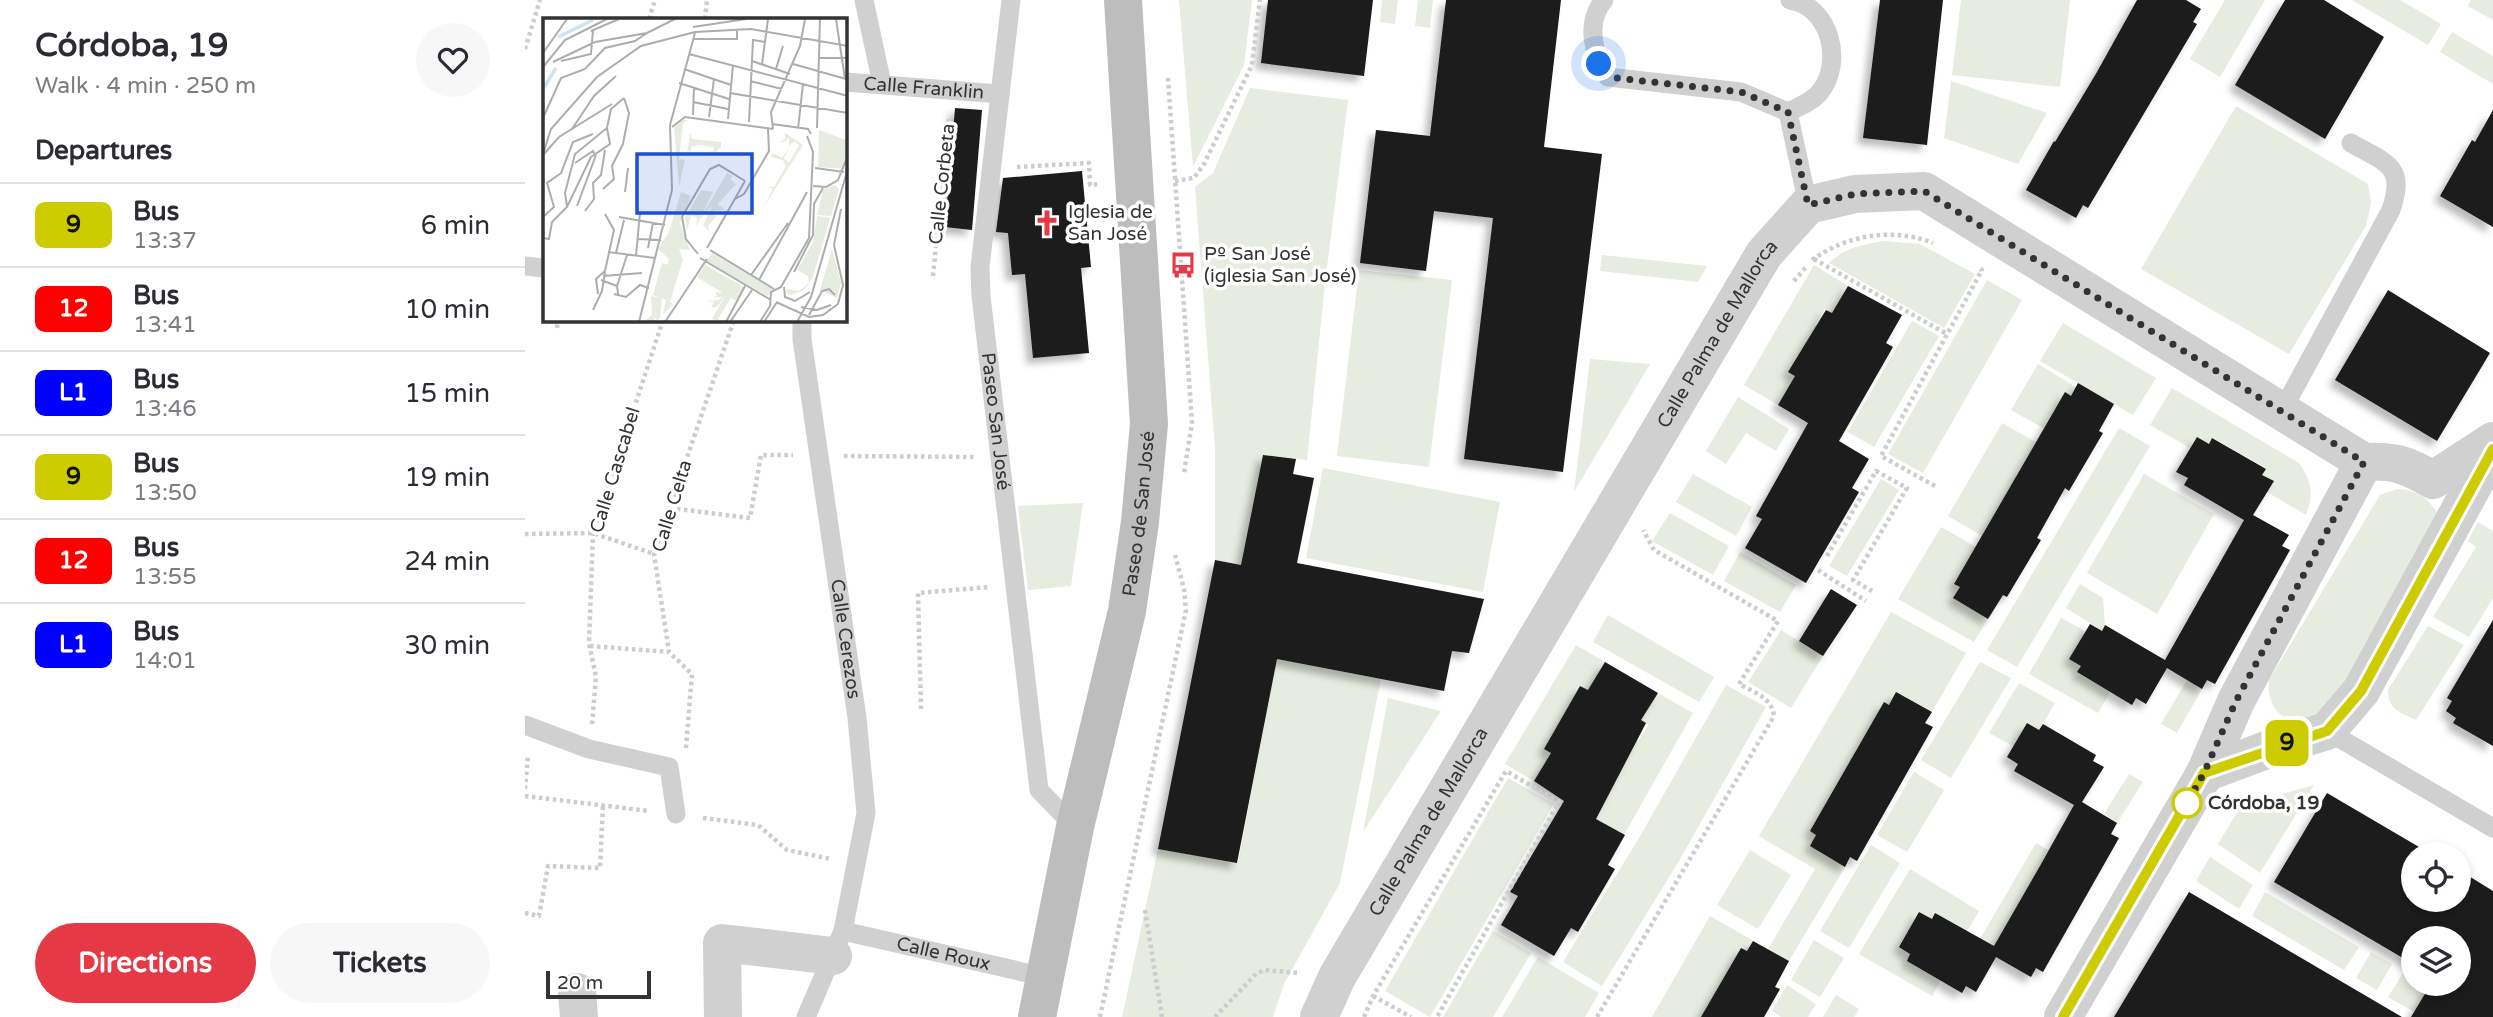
<!DOCTYPE html>
<meta charset="utf-8">
<style>
:root{--surface:#fff;--page:#f7f7f7;--text:#2b2b33;--muted:#7c7c81;--line:#e1e1e2;--accent:#e63946}
body{margin:0;font-family:"Varela Round",sans-serif;background:var(--page);color:var(--text);height:100vh;display:flex;flex-direction:column;font-size:26px;white-space:nowrap}
*{box-sizing:border-box;margin:0}
p{font-size:23px;color:var(--muted)}
.icon{flex:none;width:38px;height:38px;fill:none;stroke:currentColor;stroke-width:2;stroke-linecap:round;stroke-linejoin:round}
.map{position:relative;flex:1;overflow:hidden}
.panel{display:flex;flex-direction:column;background:var(--surface);width:525px}
.panel>*{flex:none}
.badge{padding:0 14px;border-radius:10px;font-size:24px;line-height:46px}
.fabs{position:absolute;left:1876px;top:842px;display:grid;gap:14px}
.fabs a{display:grid;place-items:center;width:70px;height:70px;border-radius:50%;background:var(--surface);box-shadow:0 4px 10px #0003;font-size:35px}
.scale{position:absolute;left:21px;bottom:18px;width:105px;box-sizing:border-box;padding-left:7px;border:4px solid #333;border-top:0;font-size:19px;line-height:24px;white-space:nowrap;color:#333;-webkit-text-stroke:5px #fff;paint-order:stroke}
.you{position:absolute;width:35px;height:35px;margin:-18px;border:5px solid #fff;border-radius:50%;background:#1a73e8;box-shadow:0 0 0 10px #1a73e833}
.map>.badge{position:absolute;translate:-50% -50%;box-shadow:0 0 0 4px #fff}
h2{padding:0 35px;font-size:26px;line-height:63px}
.round{display:grid;place-items:center;flex:none;width:74px;height:74px;border-radius:37px;background:var(--page)}
.summary{display:flex;align-items:center;justify-content:space-between;height:119px;padding:0 35px}
h1{font-size:33px;font-weight:700;line-height:52px}
.cta{display:flex;gap:14px;margin-top:auto;padding:14px 35px}
.cta a{flex:1;height:80px;border-radius:42px;background:var(--accent);color:#fff;font-size:28px;font-weight:700;line-height:80px;text-align:center}
.cta a+a{background:var(--page);color:var(--text)}
ul{padding:0;list-style:none}
li{display:flex;align-items:center;gap:21px;height:84px;padding:0 35px;border-top:2px solid var(--line)}
li div{flex:1}
li b{display:block;font-size:26px}
li em{font-style:normal}
li .badge{min-width:77px;font-weight:700;text-align:center}
main{display:flex;flex:1;min-height:0}
.map>svg:first-child{display:block}
</style>
<main>
<section class="panel">
<div class="summary"><div><h1>Córdoba, 19</h1><p>Walk · 4 min · 250 m</p></div><a class="round"><svg class="icon" aria-label="heart" viewBox="0 0 24 24"><path d="M12 20l-8-8c-3-5 5-10 8-4 3-6 11-1 8 4z"/></svg></a></div>
<h2>Departures</h2>
<ul>
<li><span class="badge" style="background:#cc0;color:#111">9</span><div><b>Bus</b><p>13:37</p></div><em>6 min</em></li>
<li><span class="badge" style="background:#f00;color:#fff">12</span><div><b>Bus</b><p>13:41</p></div><em>10 min</em></li>
<li><span class="badge" style="background:#00f;color:#fff">L1</span><div><b>Bus</b><p>13:46</p></div><em>15 min</em></li>
<li><span class="badge" style="background:#cc0;color:#111">9</span><div><b>Bus</b><p>13:50</p></div><em>19 min</em></li>
<li><span class="badge" style="background:#f00;color:#fff">12</span><div><b>Bus</b><p>13:55</p></div><em>24 min</em></li>
<li><span class="badge" style="background:#00f;color:#fff">L1</span><div><b>Bus</b><p>14:01</p></div><em>30 min</em></li>
</ul>
<div class="cta"><a>Directions</a><a>Tickets</a></div>
</section>
<div class="map">
<svg width="1968" height="1017" viewBox="0 0 1968 1017">
<defs>
<filter id="shadow"><feDropShadow dx="-6" dy="6" stdDeviation="3.5" flood-color="#0004"/></filter>
</defs>
<rect width="100%" height="100%" fill="#fff"/>
<path fill="#e6ecdf" d="M654 0H727L719 65 668 167Z
M857 0H873L870 24 855 22Z
M893 0H908L905 28 890 26Z
M1436 0H1545L1535 87 1427 75Z
M1700 0H1740L1695 77 1665 59Z
M1827 0H1875L1916 24 1903 45Z
M1946 0H1968V20L1943 6Z
M1927 32 1968 56V84L1915 52Z
M1426 81 1522 113 1493 164 1419 138Z
M725 88 823 100 800 283 782 460 738 455 716 565 690 560V449L670 187 688 173Z
M1711 106 1843 184 1846 203 1841 226 1764 354 1616 269Z
M1358 241 1395 244 1450 274 1419 328 1304 263C1319 248 1337 245 1358 241Z
M1077 255 1182 266 1173 282 1075 271Z
M1289 265 1323 286 1307 313 1300 309 1290 325 1295 328 1278 357 1273 355 1263 371 1270 376 1253 405 1219 385Z
M834 270 927 280 904 467 812 456Z
M1462 280 1497 300 1398 473 1363 454Z
M1387 321 1414 336 1349 447 1323 432Z
M1538 323 1631 378 1608 415 1515 361Z
M1065 359 1125 364 1049 492Z
M1513 364 1551 387 1546 396 1540 393 1518 428 1486 410Z
M1647 388 1774 463C1787 481 1789 494 1781 515L1742 492 1748 482 1737 475 1741 468 1688 438 1684 444 1672 437 1665 448 1625 425Z
M1213 397 1264 429 1251 451 1221 433 1201 464 1181 451Z
M1477 423 1511 442 1491 475 1496 479 1478 499 1457 536 1423 516Z
M1594 428 1625 446 1492 667 1462 650Z
M798 468 975 502 958 592 781 558Z
M1168 474 1227 507 1211 536 1151 502Z
M1619 474 1689 514 1632 614 1562 573Z
M1356 479 1374 490 1322 576 1304 566Z
M1872 489C1891 490 1902 496 1912 513L1811 712 1767 723C1750 713 1742 701 1744 680L1855 495Z
M558 503 546 586 503 590 493 506Z
M1145 513 1204 546 1188 575 1127 541Z
M1953 522 1968 531V598L1944 637 1908 617 1951 547 1943 541Z
M1416 527 1451 547 1429 583 1435 587 1428 598 1463 619 1449 642 1373 599Z
M1215 552 1271 585 1255 612 1199 581Z
M1555 584 1578 598 1580 625 1577 631 1541 608Z
M1366 612 1441 653 1407 712 1371 692 1364 705 1359 703 1329 754 1334 758 1285 846 1320 867 1264 961 1243 949 1290 869 1234 836Z
M1083 615 1189 677 1174 702 1068 642Z
M1536 618 1560 631 1545 659 1556 666 1552 673 1585 692 1573 713 1504 674Z
M1903 626 1939 645 1891 720C1875 712 1863 710 1863 690Z
M1256 630 1298 656 1266 708 1223 682Z
M1051 645 1080 662 1063 690 1055 686 1019 749 1026 753 1009 781 980 764Z
M752 659 856 679 815 883 759 984 748 1017H597L633 849 713 863Z
M1455 662 1486 678 1426 778 1396 760Z
M1662 680 1677 689 1652 733 1636 724Z
M1494 683 1530 703 1514 730 1502 723 1488 746 1464 733Z
M1201 685 1241 707 1154 861 1077 986 1038 962 1114 838Z
M1133 693 1168 713 1099 835 1063 814 1087 787 1109 739 1114 741 1123 725 1116 720Z
M863 698 916 711 838 832Z
M1389 772 1419 790 1382 852 1352 835Z
M1604 774 1618 782 1592 823 1579 814Z
M983 778 1029 804 905 1017 860 991Z
M1789 785 1735 873 1693 844 1716 806Z
M1511 843 1523 850 1515 866 1520 869 1471 957 1455 939Z
M1346 845 1375 863 1324 948 1295 931Z
M1225 850 1266 875 1233 929 1192 905Z
M1685 857 1728 885 1714 909 1671 881Z
M1385 869 1454 911 1442 932 1410 914 1407 919 1394 912 1374 946 1385 954 1382 961 1416 980 1407 996 1334 954Z
M1740 892 1834 947 1819 970 1727 916Z
M1185 916 1229 941 1222 951 1216 948 1176 1017H1127Z
M968 931 1006 953 968 1017H918Z
M1289 940 1319 958 1295 997 1266 980Z
M1846 952 1867 964 1852 990 1831 978Z
M1013 957 1074 993 1060 1017H977Z
M1878 973 1888 979V984H1895L1953 1017H1898L1863 997Z
M1262 985 1291 1004 1283 1017H1256L1247 1011Z
M1311 995 1334 1009 1329 1017H1298Z"/>
<path fill="#1a1a1a" filter="url(#shadow)" d="M743 0H848L839 76 736 63Z
M921 0H1036L1019 147 1077 154 1038 472 939 459 968 218 909 211 901 271 835 263 851 130 905 136Z
M1355 0H1418L1402 145 1338 138Z
M1612 0H1661L1676 9 1668 22 1672 24 1563 208 1558 205 1551 218 1501 190 1529 141 1530 142 1572 72Z
M1760 0H1799L1859 37 1800 139 1710 85Z
M430 108 457 110 447 230 420 227Z
M1968 110V227L1915 196 1947 140 1950 142Z
M557 171 566 267 556 268 564 353 508 358 500 274 487 275 483 233 471 232 478 178Z
M1323 286 1377 315 1361 343 1368 347 1314 441 1344 459 1327 488 1334 492 1281 583 1220 548 1237 519 1231 516 1283 423 1253 405 1270 376 1263 372 1301 310 1307 313Z
M1863 290 1965 353 1912 441 1810 380Z
M1553 383 1589 404 1574 431 1578 433 1544 491 1540 488 1512 538 1516 540 1482 597 1478 595 1463 619 1428 598 1435 587 1429 584 1540 392 1546 396Z
M1672 437 1684 444 1687 438 1741 469 1737 475 1749 481 1728 515 1764 535 1757 546 1765 550 1690 684 1682 680 1677 689 1642 668 1621 704 1611 698 1607 705 1552 672 1556 666 1544 659 1565 624 1577 631 1580 625 1640 660 1719 520 1659 485 1663 478 1651 472Z
M738 455 771 459 768 474 789 478 772 563 959 599 944 653 927 651 919 691 752 659 712 863 633 849 690 560 716 565Z
M1306 589 1332 605 1298 656 1274 641Z
M1968 620V746L1928 723 1931 718 1921 711 1927 701 1922 698Z
M1080 662 1133 693 1116 720 1121 723 1071 819 1100 835 1083 865 1090 869 1053 932 1046 928 1029 956 976 925 993 896 985 892 1039 801 1009 781 1026 753 1019 749 1055 686 1063 690Z
M1371 692 1407 712 1400 723 1408 727 1332 861 1325 857 1320 867 1285 846 1291 835 1285 831 1359 702 1364 705Z
M1502 723 1514 730 1518 724 1571 755 1568 761 1579 767 1557 802 1592 823 1586 834 1594 838 1518 972 1511 968 1506 977 1471 957 1451 992 1441 986 1437 993 1382 961 1385 954 1374 947 1394 912 1407 919 1410 913 1469 946 1515 866 1549 805 1489 771 1493 764 1482 757Z
M1802 793 1906 854H1888V900H1934V870L1968 891V1017H1886L1906 984H1934V938H1888V964L1749 882Z
M1664 892 1877 1017H1589Z
M1228 941 1264 961 1250 987 1255 989 1239 1017H1176L1216 948 1222 951Z"/>
<g fill="none" stroke-linecap="round" stroke-linejoin="round">
<path stroke="#cdcdcd" stroke-width="4.5" stroke-dasharray="3.5 3.5" stroke-linecap="butt" d="M124 19 130 0
M180 19 182 0
M0 49 15 0
M643 78 667 423 659 473
M492 167 564 163 565 185 575 184
M650 181 669 178 679 164 727 65 735 0
M1289 259 1422 334
M1287 260C1321 235 1368 227 1408 243
M408 276 424 116
M1269 281 1281 267
M32 328 33 320
M319 456 450 457
M1410 486 1356 456 1457 270 1455 269
M145 508 225 518 236 455H268
M0 534 68 533 129 554
M1302 556 1351 471 1382 488 1328 580 1347 591
M1293 570 1341 601
M65 646 144 652
M396 709 393 593 465 587
M67 724 71 677 64 643 68 533 138 320
M161 748 167 674 144 652 129 554 209 320
M0 789 3 755
M0 796 124 811
M178 818 233 825 262 850 306 859
M620 910 637 1017
M0 913 14 916 23 866 75 868 78 805
M848 996 886 1017
M575 1017 661 610 659 589 650 555
M690 1017 732 973 740 970 774 973
M839 1017 848 996 981 771 1034 802 912 1017
M1072 1017 1249 716C1247 698 1229 692 1214 684L1253 621 1129 550 1118 530"/>
<g stroke="#d0d0d0" stroke-width="19">
<path d="M339 0 357 84"/>
<path id="s1" d="M486 0 455 267 456 296 514 790 550 827"/>
<path d="M1079 0C1060 23 1068 54 1083 77L1216 92 1263 112 1283 205"/>
<path id="s2" d="M320 82 475 94"/>
<path d="M1263 112C1275 106 1287 102 1295 92 1319 62 1305 6 1265 0"/>
<path d="M0 266 19 268"/>
<path id="s3" d="M277 320V339L332 718 341 813 318 931 281 1017"/>
<path d="M1757 411 1866 210C1881 165 1862 164 1826 143"/>
<path d="M0 725 64 749 144 767 151 814"/>
<path d="M1802 731 1968 828"/>
<path id="s4" d="M318 931 520 977"/>
</g>
<g stroke="#d0d0d0" stroke-width="38">
<path d="M1839 462C1869 460 1882 465 1908 480L1968 441"/>
<path d="M1680 773 1752 746 1802 731 1836 691 1968 449"/>
<path d="M52 992 54 1017"/>
<path d="M198 1017 197 943 308 956"/>
<path id="s5" d="M794 1017 812 977 1239 254 1283 205 1330 194 1399 191 1839 462"/>
<path d="M1538 1017 1680 773 1711 701 1839 462"/>
</g>
<path stroke="#bdbdbd" stroke-width="38" id="s6" d="M512 1017 550 827 602 611 615 522 624 424 598 0"/>
</g>
<g fill="none" stroke-linecap="round" stroke-linejoin="round">
<g stroke="#fff" stroke-width="16">
<path id="line" d="M1538 1017 1679 773 1802 731 1836 691 1968 449"/>
</g>
<use href="#line" stroke="#cc0" stroke-width="10"/>
<path stroke="#333" stroke-width="7" stroke-dasharray="0 12.6" d="M1074 64 1083 77 1216 92 1263 112 1283 205 1330 194 1399 191 1839 462 1711 701 1679 773 1662 803"/>
</g>
<defs>
<g id="church-bare" transform="scale(2.1)"><path d="M-1.2-6h2.4v3.5h3.3v2.4h-3.3V6h-2.4V-.1h-3.3v-2.4h3.3Z" fill="#e63946" stroke="#fff" stroke-width="2.5" paint-order="stroke"/></g>
<g id="bus-bare" transform="scale(2.1)"><path d="M-5-6H5V4H4V6H2V4H-2V6H-4V4H-5ZM-3.5-4V0h7V-4ZM-3.5 1.2v1.5H-2V1.2ZM2 1.2v1.5H3.5V1.2Z" fill="#e63946" stroke="#fff" stroke-width="2.5" paint-order="stroke"/></g>
</defs>
<g fill-rule="evenodd">
<use href="#church-bare" x="522" y="223"/>
<use href="#bus-bare" x="658" y="265"/>
</g>
<circle fill="#fff" stroke="#cc0" stroke-width="3.5" cx="1662" cy="803" r="14"/>
<g text-anchor="middle" dominant-baseline="central" stroke-width="7" stroke-linejoin="round" paint-order="stroke">
<g font-size="19" fill="#333" stroke="#fff">
<text stroke="none"><textPath href="#s2" startOffset="79">Calle Franklin</textPath></text>
<text transform="translate(417 184) rotate(-84)">Calle Corbeta</text>
<text stroke="none"><textPath href="#s5" startOffset="791">Calle Palma de Mallorca</textPath></text>
<text stroke="none"><textPath href="#s1" startOffset="424">Paseo San José</textPath></text>
<text transform="translate(90 470) rotate(-73)">Calle Cascabel</text>
<text transform="translate(147 506) rotate(-73)">Calle Celta</text>
<text stroke="none"><textPath href="#s6" startOffset="514">Paseo de San José</textPath></text>
<text stroke="none"><textPath href="#s3" startOffset="322">Calle Cerezos</textPath></text>
<text stroke="none"><textPath href="#s5" startOffset="224">Calle Palma de Mallorca</textPath></text>
<text stroke="none"><textPath href="#s4" startOffset="103">Calle Roux</textPath></text>
</g>
<g font-size="19" fill="#333" stroke="#fff" text-anchor="start">
<text x="543" y="212">Iglesia de<tspan x="543" dy="22">San José</tspan></text>
<text x="679" y="254">Pº San José<tspan x="679" dy="22">(iglesia San José)</tspan></text>
</g>
<g font-size="19" font-weight="bold" fill="#333" stroke="#fff" text-anchor="start">
<text x="1683" y="803">Córdoba, 19</text>
</g>
</g>
<g transform="translate(18 18)">
<rect width="304" height="304" fill="#fff"/>
<path d="M140 102H145L140 105 136 141 142 142 136 169 131 109ZM276 112 303 122 301 151 275 149ZM147 115 149 121 178 124V129L173 134 156 132 170 133 171 129 156 127 148 129 147 138 146 131 144 137ZM242 115 260 127 220 190 230 171 225 169H231L243 148 240 142 228 139 230 135 239 140 246 131 241 140 246 145 256 127 251 123 246 128V119L241 124 236 125 242 121ZM184 155 190 158 178 171 187 161 193 166 175 186 180 190 183 186 180 192 170 193 173 199 165 208 166 214 160 207 169 188 157 201ZM292 167 296 171 288 198 274 197 280 172ZM158 172 170 174 153 209 154 200 148 197 144 213 142 200ZM138 174 148 178 137 205 147 232 136 231 140 241 127 284 130 286 120 296 123 282 119 280 117 300 114 303 111 297 112 304H100L109 297 108 278 117 280 110 277 119 245 124 247 126 241 115 231 126 214ZM274 198 287 200 270 259 265 267 259 273 247 277 242 274 245 271 256 273 266 265 265 258 254 252 270 224ZM289 231 298 265 294 280 277 272ZM169 235 229 271 225 278 163 244ZM162 247 201 269 193 282 188 280 175 301 180 304 169 301 183 276 175 288 168 290 171 284 162 283 176 282 179 279H169L174 278 172 274 180 275 154 259Z" fill="#e6ecdf"/>
<path fill="none" stroke="#cfe2ee" stroke-width="3.5" d="M15 19 50 2M0 71 13 50"/>
<path fill="none" stroke="#adadad" stroke-width="2" d="M293 1 302 61M150 9 203 1M48 13 76 1M150 21H194V11M0 35 24 1M146 36 305 78M277 40H305M18 43 48 36 50 12M209 43 247 56M10 44 52 24 104 15 132 1M219 46 225 1M250 46 303 61M0 49 22 22 64 1M141 51 188 67M233 51 240 28M207 63 239 71M136 65 186 81M187 75 305 95M150 84 185 91M150 97 151 70M166 99 171 61M0 100 18 60 42 51 62 30 92 23 104 15M185 101 190 47M206 104 210 22 222 24M229 106 265 111 268 116M129 109 142 99 230 111M274 110 277 1M29 111 51 78 73 58M230 111 228 94 257 28 262 1M255 111 260 66M0 136 8 111 54 59 98 28 152 14 208 11 305 28M0 137 16 119 69 86M32 145 50 133 52 137M272 150 301 154M270 168 283 169 295 162 305 137M60 171 71 161 69 148 80 126 86 95 81 80M82 174 85 150M192 181 201 176 226 133 225 111M24 188 22 175 32 136 64 110 68 91 81 80M34 188 53 137M42 193 51 181 50 165 58 157 62 132M0 199 11 189 4 165 18 155 30 124 50 116M76 199 122 207M0 220 6 221 9 204 24 189 48 139 67 126 64 110M95 221 118 222M105 230 110 205M164 230 202 163M167 232 231 271M65 234 112 240M73 235 81 202M155 236 143 221 139 199 167 151 176 147 202 163M93 238 97 194M157 240 228 282M251 254 270 217 271 186 280 170M208 257 245 205M60 258 99 255M58 262 74 268 75 276M216 262 264 174M74 268 84 237M241 269 242 279 252 283 267 274M55 276 53 261 62 253 71 212 62 196M71 276 83 279 97 267 106 270M233 284 266 299 280 297 295 286 300 267 291 227 298 191M258 289 274 292 288 287M50 292 59 273 62 254M266 297 279 273 286 271 292 277M96 304 129 172 127 107 152 15M122 304 164 241M183 304 202 268M187 304 209 272M217 304 227 288 228 274 238 269 266 220 270 134 264 118M221 304 234 284M254 304 268 279 305 150"/>
<path fill="#1d4ed8" fill-opacity="0.15" stroke="#1d4ed8" stroke-width="3.5" d="M94 136H209V195H94Z"/>
<rect width="304" height="304" fill="none" stroke="#333" stroke-width="3.5"/>
</g>
</svg>
<div class="fabs">
<a><svg class="icon" aria-label="locate" viewBox="0 0 24 24"><circle cx="12" cy="12" r="6"/><path d="M12 2v4M12 18v4M2 12h4M18 12h4"/></svg></a>
<a><svg class="icon" aria-label="layers" viewBox="0 0 24 24"><path d="M12 4l9 5-9 5-9-5zM3 14l9 5 9-5"/></svg></a>
</div>
<div class="scale">20 m</div>
<div class="you" style="left:1074px;top:64px"></div>
<b class="badge" style="left:1762px;top:743px;background:#cc0;color:#111">9</b>
</div>
</main>
